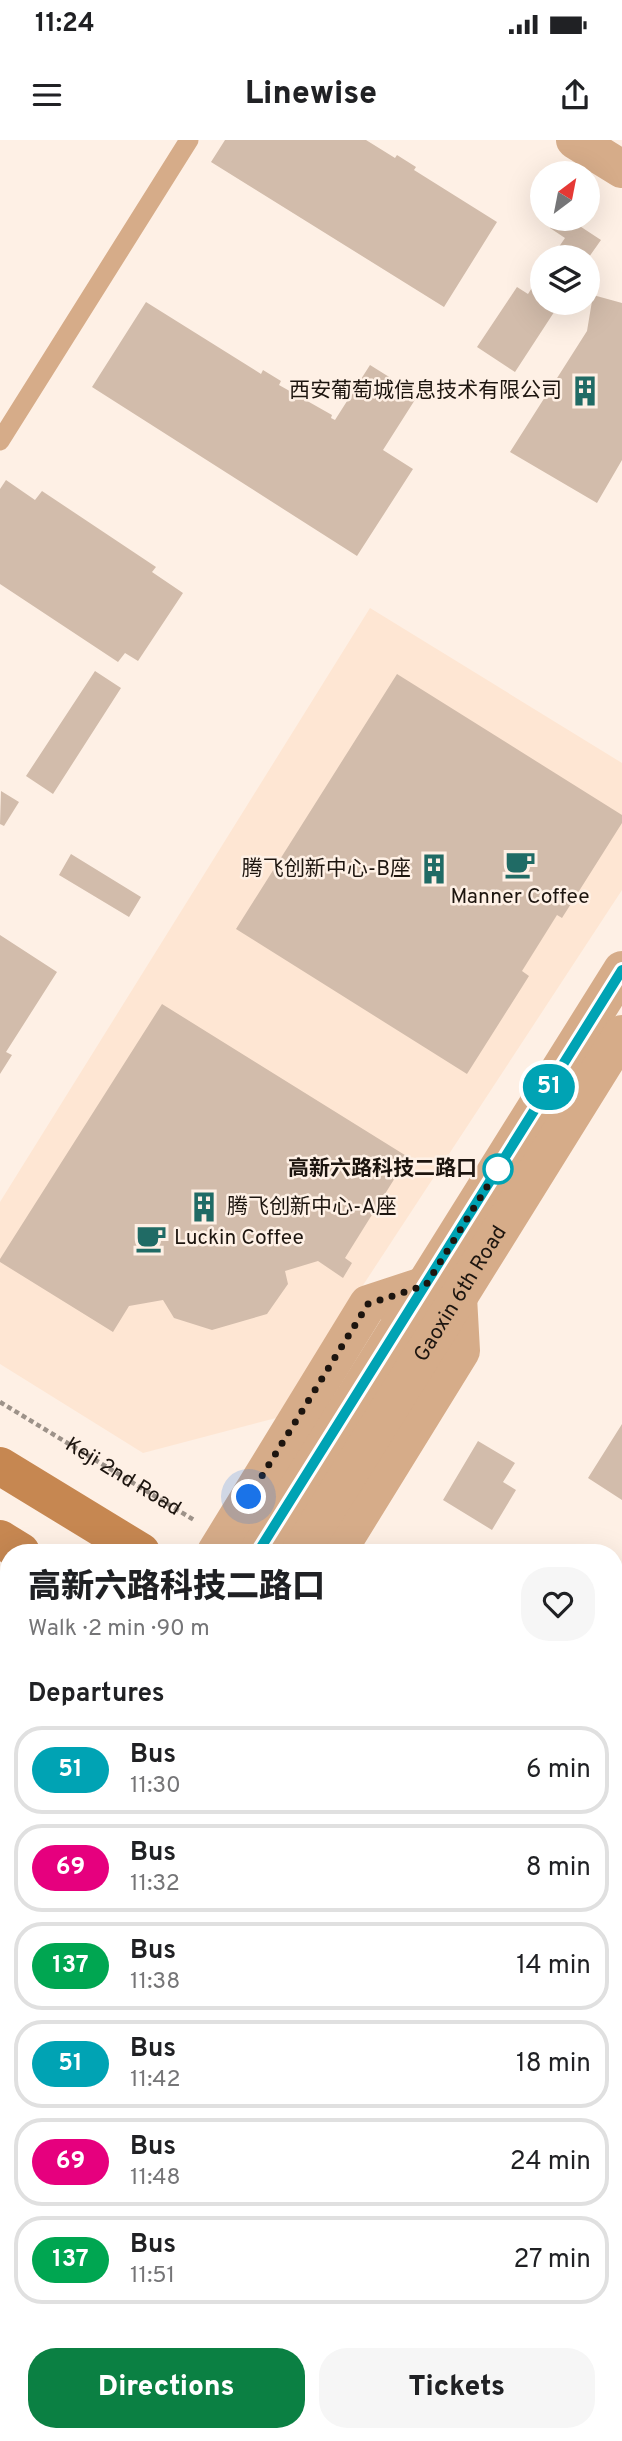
<!DOCTYPE html>
<meta charset="utf-8">
<style>
:root{--surface:#fff;--page:#f6f6f6;--text:#202124;--muted:#757577;--line:#e0e0e0;--accent:#0b8043}
body{margin:0;font-family:Overpass,"Noto Sans SC",sans-serif;background:var(--page);color:var(--text);height:100vh;display:flex;flex-direction:column;font-size:26px;white-space:nowrap}
*{box-sizing:border-box;margin:0}
p{font-size:23px;color:var(--muted)}
.icon{flex:none;width:38px;height:38px;fill:none;stroke:currentColor;stroke-width:2;stroke-linecap:round;stroke-linejoin:round}
.map{position:relative;flex:1;overflow:hidden}
.side{position:absolute;left:0px;top:1404px;width:623px;height:898px;display:flex;flex-direction:column;background:var(--surface);border-radius:28px 28px 0 0;box-shadow:0 7px 28px #0002}
.side>*{flex:none}
.badge{padding:0 14px;border-radius:23px;font-size:24px;line-height:46px}
.needle{width:46px;rotate:32deg}
.buttons{position:absolute;left:530px;top:21px;display:grid;gap:14px}
.buttons a{display:grid;place-items:center;width:70px;height:70px;border-radius:50%;background:var(--surface);box-shadow:0 7px 28px #0002;font-size:35px}
.you{position:absolute;width:35px;height:35px;margin:-18px;border:5px solid #fff;border-radius:50%;background:#1a73e8;box-shadow:0 0 0 10px #1a73e833}
.map>.badge{position:absolute;translate:-50% -50%;box-shadow:0 0 0 4px #fff}
h2{padding:0 28px;font-size:26px;line-height:63px}
.round{display:grid;place-items:center;flex:none;width:74px;height:74px;border-radius:28px;background:var(--page)}
.headline{display:flex;align-items:center;justify-content:space-between;height:119px;padding:0 28px}
h1{font-size:33px;font-weight:800;line-height:52px}
.action{display:flex;gap:14px;margin-top:auto;padding:14px 28px}
.action a{flex:1;height:80px;border-radius:28px;background:var(--accent);color:#fff;font-size:28px;font-weight:800;line-height:80px;text-align:center}
.action a+a{background:var(--page);color:var(--text)}
ul{padding:0;list-style:none}
li{display:flex;align-items:center;gap:21px;height:88px;margin:0 14px 10px;padding:0 14px;border:4px solid var(--line);border-radius:28px}
li div{flex:1}
li b{display:block;font-size:26px}
li em{font-style:normal}
li .badge{min-width:77px;font-weight:700;text-align:center}
.status{display:flex;justify-content:space-between;align-items:center;height:49px;padding:0 35px;background:var(--surface);direction:ltr}
.status svg{height:19px;fill:currentColor}
header{display:flex;justify-content:space-between;align-items:center;height:91px;padding:0 28px;background:var(--surface);font-size:32px;font-weight:800}
.map>svg:first-child{display:block}
</style>
<div class="status"><b>11:24</b><svg viewBox="0 0 49 12"><path d="M0 12V9h3v3zM5 12V6h3v6zM10 12V3h3v9zM15 12V0h3v12zM26 1h20v11H26zM47 4h2v5h-2z"/></svg></div>
<header><svg class="icon" aria-label="menu" viewBox="0 0 24 24"><path d="M4 6h16M4 12h16M4 18h16"/></svg>Linewise<svg class="icon" aria-label="share" viewBox="0 0 24 24"><path d="M12 15V3M7 8l5-5 5 5M5 13v7h14v-7"/></svg></header>
<div class="map">
<svg width="622" height="2301" viewBox="0 0 622 2301">
<rect width="100%" height="100%" fill="#fef0e5"/>
<path fill="#fee6d3" d="M370 468 622 623V750L276 1278 143 1313 0 1224V1062Z
M614 1842 622 1845V2301H0V1969L9 1958V2292H614Z"/>
<path fill="#d2bcab" d="M225 0H366L395 18 397 15 416 27 414 30 497 82 444 167 211 22Z
M555 79H569L601 100 589 117H552L565 98 550 88Z
M542 132V163H560L515 232 477 207 517 147 528 154Z
M593 155 622 163V320L597 363 510 312 587 191Z
M146 162 261 234 263 230 281 241 279 245 332 275 331 278 335 280 370 225 418 255 383 310 413 329 357 416 92 247Z
M6 340 35 360 42 351 156 427 152 432 183 453 138 521 125 513 118 522 0 444V349Z
M95 531 121 548 53 654 26 636Z
M397 534 622 675V683L562 778 557 775 522 831 529 836 467 934 236 789Z
M1 651 19 662 4 686 0 684Z
M71 714 141 757 129 777 59 735Z
M0 795 57 832 6 912 12 915 0 934Z
M162 864 408 1017 345 1118 352 1123 343 1138 318 1121 285 1131 288 1144 267 1174 212 1190 174 1178 163 1160 129 1166 113 1192 0 1122V1119Z
M622 1284V1360L588 1338Z
M478 1301 515 1323 503 1342 516 1350 492 1390 443 1360Z
M9 2172V2292H238L223 2301H0V2186Z
M622 2230V2301H621L608 2292H614V2242Z"/>
<g fill="none" stroke-linecap="round" stroke-linejoin="round">
<g stroke="#9d9289" stroke-width="4.5" stroke-dasharray="5 3.5" stroke-linecap="butt">
<path id="s1" d="M0 1262 194 1380"/>
<path d="M0 1455 9 1461"/>
<path d="M614 1653 622 1659"/>
<path d="M614 1815 622 1819"/>
</g>
<path stroke="#d6ac89" stroke-width="19" d="M0 301 189 0"/>
<path stroke="#d6ac89" stroke-width="38" d="M216 1412 368 1164 426 1145
M337 1412 461 1211 458 1157
M0 1764 9 1749
M614 2105 622 2092
M0 2121 9 2107
M523 2292 536 2301
M469 2301 482 2292"/>
<g stroke="#d6ac89" stroke-width="38">
<path d="M575 0 622 29"/>
<path d="M258 1412 622 830"/>
<path id="s2" d="M300 1412 622 894"/>
<path d="M0 1826 9 1812"/>
<path d="M0 1894 9 1880"/>
</g>
<path stroke="#c68751" stroke-width="38" d="M0 1326 141 1412
M0 1399 21 1412
M614 1713 622 1719
M614 1774 622 1778"/>
</g>
<g fill="none" stroke-linecap="round" stroke-linejoin="round">
<g stroke="#fff" stroke-width="16">
<path id="line" d="M258 1412 622 830"/>
</g>
<use href="#line" stroke="#00a3b4" stroke-width="10"/>
<path stroke="#1d150f" stroke-width="7" stroke-dasharray="0 12.6" d="M249 1357 368 1164 426 1145 498 1029"/>
</g>
<defs>
<g id="building-bare" transform="scale(2.415)"><path d="M-4-6H4V6H1V3H-1V6H-4ZM-2.5-4.3h1.7v1.8h-1.7ZM.8-4.3h1.7v1.8H.8ZM-2.5-1h1.7V.8h-1.7ZM.8-1h1.7V.8H.8Z" fill="#206b65" stroke="#fef0e5" stroke-width="2.5" paint-order="stroke"/></g>
<g id="cafe-bare" transform="scale(2.415)"><path d="M-5.5-4.5H6V0H3Q3 3.5 0 3.5H-2.5Q-5.5 3.5-5.5 0ZM3-3.2v2h1.7v-2ZM-6 4.5H4V6H-6Z" fill="#206b65" stroke="#fef0e5" stroke-width="2.5" paint-order="stroke"/></g>
</defs>
<g fill-rule="evenodd">
<use href="#building-bare" x="585" y="251"/>
<use href="#cafe-bare" x="520" y="724"/>
<use href="#building-bare" x="434" y="729"/>
<use href="#building-bare" x="204" y="1067"/>
<use href="#cafe-bare" x="151" y="1098"/>
</g>
<circle fill="#fff" stroke="#00a3b4" stroke-width="3.5" cx="498" cy="1029" r="14"/>
<g text-anchor="middle" dominant-baseline="central" stroke-width="5" stroke-linejoin="round" paint-order="stroke">
<g font-size="21" fill="#1d150f" stroke="#fef0e5" text-anchor="end">
<text x="562" y="251">西安葡萄城信息技术有限公司</text>
<text x="411" y="729">腾飞创新中心-B座</text>
<text x="520" y="757" text-anchor="middle">Manner Coffee</text>
<text x="227" y="1067" text-anchor="start">腾飞创新中心-A座</text>
<text x="174" y="1098" text-anchor="start">Luckin Coffee</text>
</g>
<g font-size="21" font-weight="bold" fill="#1d150f" stroke="#fef0e5" text-anchor="end">
<text x="477" y="1029">高新六路科技二路口</text>
</g>
<g font-size="21" fill="#1d150f" stroke="#fef0e5">
<text stroke="none"><textPath href="#s2" startOffset="304">Gaoxin 6th Road</textPath></text>
<text stroke="none"><textPath href="#s1" startOffset="144">Keji 2nd Road</textPath></text>
</g>
</g>
</svg>
<div class="buttons">
<a><svg class="needle" viewBox="-14 -14 28 28"><path d="M0-13l5 13h-10z" fill="#e53935"/><path d="M0 13l5-13h-10z" fill="#757577"/></svg></a>
<a><svg class="icon" aria-label="layers" viewBox="0 0 24 24"><path d="M12 4l9 5-9 5-9-5zM3 14l9 5 9-5"/></svg></a>
</div>
<div class="you" style="left:249px;top:1357px"></div>
<b class="badge" style="left:549px;top:947px;background:#00a3b4;color:#fff">51</b>
<section class="side">
<div class="headline"><div><h1>高新六路科技二路口</h1><p>Walk · 2 min · 90 m</p></div><a class="round"><svg class="icon" aria-label="heart" viewBox="0 0 24 24"><path d="M12 20l-8-8c-3-5 5-10 8-4 3-6 11-1 8 4z"/></svg></a></div>
<h2>Departures</h2>
<ul>
<li><span class="badge" style="background:#00a3b4;color:#fff">51</span><div><b>Bus</b><p>11:30</p></div><em>6 min</em></li>
<li><span class="badge" style="background:#e6007e;color:#fff">69</span><div><b>Bus</b><p>11:32</p></div><em>8 min</em></li>
<li><span class="badge" style="background:#00a651;color:#fff">137</span><div><b>Bus</b><p>11:38</p></div><em>14 min</em></li>
<li><span class="badge" style="background:#00a3b4;color:#fff">51</span><div><b>Bus</b><p>11:42</p></div><em>18 min</em></li>
<li><span class="badge" style="background:#e6007e;color:#fff">69</span><div><b>Bus</b><p>11:48</p></div><em>24 min</em></li>
<li><span class="badge" style="background:#00a651;color:#fff">137</span><div><b>Bus</b><p>11:51</p></div><em>27 min</em></li>
</ul>
<div class="action"><a>Directions</a><a>Tickets</a></div>
</section>
</div>
